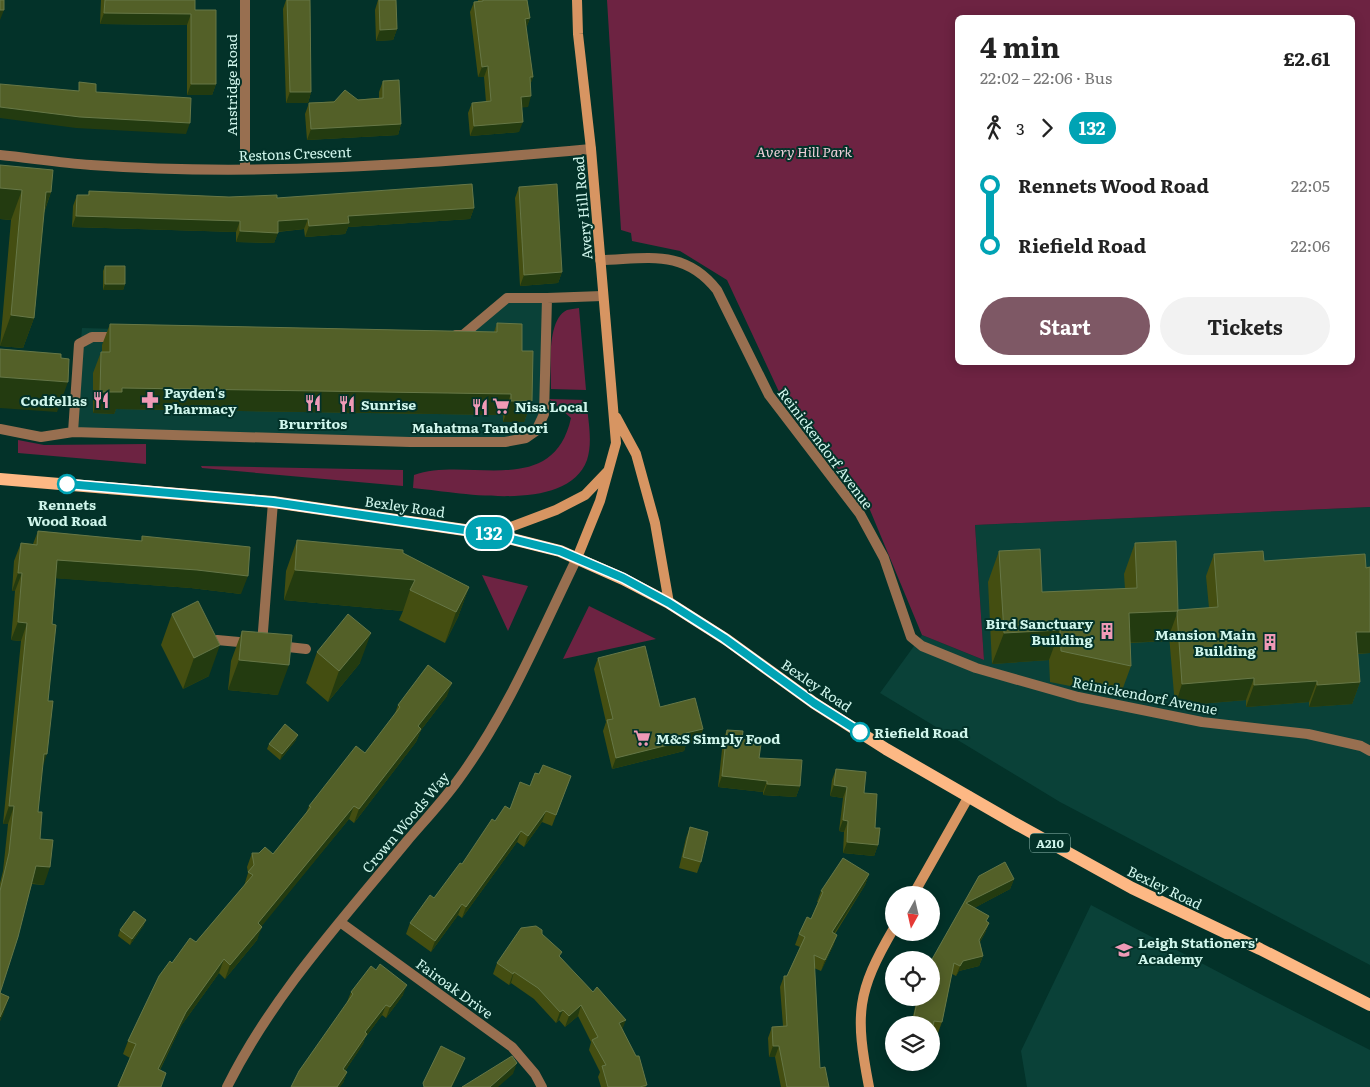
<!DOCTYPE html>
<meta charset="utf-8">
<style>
:root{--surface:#fff;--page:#f2f2f2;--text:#222;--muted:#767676;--accent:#7e5865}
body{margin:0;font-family:Literata,serif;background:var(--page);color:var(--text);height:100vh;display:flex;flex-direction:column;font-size:19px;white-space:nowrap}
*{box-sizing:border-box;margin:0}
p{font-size:16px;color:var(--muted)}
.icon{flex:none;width:28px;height:28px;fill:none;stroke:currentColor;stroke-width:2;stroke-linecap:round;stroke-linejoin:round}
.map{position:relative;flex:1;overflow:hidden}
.drawer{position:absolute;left:955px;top:15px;width:400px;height:350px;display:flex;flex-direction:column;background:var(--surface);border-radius:8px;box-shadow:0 2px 12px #0003}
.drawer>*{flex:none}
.badge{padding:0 10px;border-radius:16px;font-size:18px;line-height:32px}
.needle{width:32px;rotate:188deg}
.controls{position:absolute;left:885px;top:886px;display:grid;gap:10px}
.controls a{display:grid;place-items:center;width:55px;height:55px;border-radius:50%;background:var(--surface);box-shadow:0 2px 12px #0003;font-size:25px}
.map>.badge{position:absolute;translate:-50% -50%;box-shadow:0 0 0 2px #fff}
.legs{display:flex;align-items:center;gap:8px;height:55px;padding:0 25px;font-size:16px}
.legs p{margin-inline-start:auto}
.summary{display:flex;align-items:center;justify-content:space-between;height:85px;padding:0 25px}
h1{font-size:28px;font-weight:700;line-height:38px}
.cta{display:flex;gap:10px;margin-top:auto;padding:10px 25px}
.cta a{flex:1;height:58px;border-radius:30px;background:var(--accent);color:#fff;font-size:20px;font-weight:700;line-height:58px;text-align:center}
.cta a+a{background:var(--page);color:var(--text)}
ul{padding:0 25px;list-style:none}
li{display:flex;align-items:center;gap:18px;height:60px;font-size:19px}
li i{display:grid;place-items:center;width:8px;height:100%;margin:0 6px;background:currentColor}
li i::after{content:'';width:12px;height:12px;margin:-6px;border:4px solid;border-radius:50%;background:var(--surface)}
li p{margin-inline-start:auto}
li:first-child i{background:linear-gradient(#0000 50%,currentColor 0)}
li:last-child i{background:linear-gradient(currentColor 50%,#0000 0)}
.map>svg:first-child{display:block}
</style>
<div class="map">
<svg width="1370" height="1087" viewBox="0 0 1370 1087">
<rect width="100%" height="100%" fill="#033229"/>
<path fill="#0a4138" d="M507 298H547L543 392 536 431 505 442 73 432 82 328 463 339Z
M1370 507V965L1060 802 880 693 922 635 984 660 975 525Z
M1091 905 1264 996 1370 1050V1087H1027L1021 1051Z"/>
<path fill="#6d2342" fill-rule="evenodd" d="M607 0H1370V507L975 525 984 660 922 635 870 510 780 394 727 280 680 251 632 241 631 233 621 230ZM958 18H1352V362H958Z
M579 308 586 390 551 389C551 369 546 320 567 310 570 309 575 309 579 308Z
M549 399 586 400C588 418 593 442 587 460 567 515 457 492 413 488L414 475C467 456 553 500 571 418Z
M18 440 44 445 146 444V464L18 453Z
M201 466 403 470V486L202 468Z
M482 575 528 586 508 631Z
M589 606 656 639 563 659Z"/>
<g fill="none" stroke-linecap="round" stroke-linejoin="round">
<path stroke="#986f50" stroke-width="10" d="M245 0V169
M0 155C30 158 60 163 91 165 257 177 425 164 591 149
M600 260C647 259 684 248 717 290L769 395 860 514 884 558 911 637 922 646 976 668 1078 697 1202 722 1308 734 1361 746 1370 751
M456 335H463L507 298H547
M0 429 41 437 73 432 410 442H505L526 438 536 431 544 414 547 298 602 296
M73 432 79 344 92 337H117
M217 640 250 643
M262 644 273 502
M279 646 306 649
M340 922 512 1047 535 1074 542 1087
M227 1087C272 996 343 919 407 841 424 821 443 801 458 780 508 712 540 634 577 558"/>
<path stroke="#d79562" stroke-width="10" d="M616 417 636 454 655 523 669 603
M492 534 556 510 585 495 608 471
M577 558 600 501 616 443 591 149 578 34 577 0
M913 895 969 796
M869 1087C855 1014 856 993 894 928"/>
<path stroke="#fdb884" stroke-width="12" d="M0 479 273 502 492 534 560 551 623 579 669 603 727 640 814 703 886 749 1016 824 1132 888 1260 949 1370 1005"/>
</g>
<path fill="#444e11" d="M101 0H195V10L216 84 212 95H187V25L100 24Z
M286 0H310L311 92 308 103H286L283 9Z
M378 0H396L397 29 393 40 376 41 375 10Z
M478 0H527L530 18 526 28 533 77 530 85 528 107H522L519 132 470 136 468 113 472 103 486 102 484 77H478L470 12 474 2H478Z
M383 81 401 124 398 135 307 140 305 114 309 103 379 98V92Z
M0 165 51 192 44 213 34 318 23 348 0 346 11 220 0 219Z
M519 187 562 272 558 283 520 286 515 198Z
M89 191 229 197 277 198 474 208 470 219 348 227 345 234 305 237 304 229 278 232 274 243 236 242V232L72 227 73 206 77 195H88Z
M105 266 125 284 123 290H103V271Z
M497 323 522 351 532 401 524 422H503V415L116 409 114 414 93 413V373L101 352H102V345L110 324 494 332Z
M38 531 141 541 142 536 241 594 191 588 56 578 52 624 48 701 38 812 44 885 32 884 0 993 9 997 0 1021V883L3 871 8 824H3L21 641 11 640 15 591H12L14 561 21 543 33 544Z
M297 540 403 553 469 587 458 617 445 643 399 620 403 611 284 600 286 571Z
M1135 543 1178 610 1209 608 1206 576 1214 554 1264 561 1370 567V653L1358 654 1360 682 1352 704 1309 707V702L1246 707V700L1175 706 1169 635 1167 641 1130 643 1131 666 1120 696 1050 682 1049 660 992 664 988 582 999 551 1042 592 1125 589 1124 574Z
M172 614 209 676 183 689 161 645Z
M242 631 278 695 228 690 231 661Z
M317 652 360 663 328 702 306 683Z
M598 658 660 707 703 729 699 741 686 744 684 751 612 769 603 731 606 722 594 669Z
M447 696 421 730 416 742 354 823 349 819 261 926 257 940 225 979 219 973 181 1026 160 1070 161 1087H117L130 1058 123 1054 128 1041 172 963 196 942 244 886 248 873 247 867 252 853 273 854 306 813 309 806 365 753 394 716 398 705Z
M727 730 752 744 759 758 800 786 796 797 763 795V792L718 787 723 740Z
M296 740 280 760 267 749 269 744Z
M836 769 875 828 878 845 874 856 843 853 844 832 839 831 843 798 830 796 832 780Z
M539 774 571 776 552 826 542 822 524 847 517 842 462 918 458 915 431 952 406 934 410 923 434 898 462 864 495 821 510 809 530 786Z
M690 827 701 862 697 873 679 868 686 838Z
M869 874 865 885 835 934 837 935 833 946 821 971 814 968 820 1068 829 1087H781L775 1057H769L768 1038 772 1027 783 1026 780 987 784 976H787L800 947 795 945 799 934 811 919 818 902H817L821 891Z
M979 876 1014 879 1010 889 974 908 989 923 985 933 980 942 983 956 979 966 959 971 956 976 952 974 942 1022 938 1033 933 1031 931 1025H911L917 998H931Z
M144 925 130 945 118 936 120 930Z
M542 934 560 957 623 1030 646 1087H601L598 1077 600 1072 589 1050 591 1042 578 1016 565 1027 559 1020 556 1023 534 999 511 983 509 985 493 974 497 963Z
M351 992 403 995 386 1018 382 1015 365 1038 363 1044 345 1071 347 1072 343 1083 347 1002Z"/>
<path fill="#233b10" d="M0 10H4L0 20Z
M104 13 191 14 187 25 100 24Z
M530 18 526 29 525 19Z
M397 29 393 40 376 41 380 30Z
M488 66 484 77H478L482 67Z
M530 77H533L529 88Z
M191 84H216L212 95H187Z
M290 92H311L308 103H286Z
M531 96 528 107 517 108 521 97Z
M0 107 190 123 186 134 76 128 0 118Z
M523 122 519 132 470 136 474 126Z
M401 124 398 135 307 140 311 129Z
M0 188 22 190 11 220 0 219Z
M46 192H51L40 223Z
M474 208 470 219 348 227 345 234 305 237 309 226 348 216Z
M76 216 240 221 236 232 72 227Z
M308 219 304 229 274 232 278 221Z
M240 231 278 233 274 243 236 242Z
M562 272 558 283 520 286 524 275Z
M105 284H125L123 290H103Z
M11 315 34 318 23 348 0 346Z
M0 377 68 382 57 412 0 408Z
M122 388 511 394 503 415 116 409 114 414 93 413 100 392Z
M511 401H532L524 422H503Z
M57 560 197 570 248 576 241 594 191 588 51 578Z
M295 570 415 580 410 590 403 611 284 600Z
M18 573H22L15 591H12Z
M469 587 458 617 445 643 456 612Z
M1178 611 1167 641 1118 643 1129 613Z
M18 622 27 623 21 641 11 640Z
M1060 630 1049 660 992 664 1004 633Z
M1356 632H1370V653L1348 654Z
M371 633 360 663 328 702 339 671Z
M220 645 209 676 183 689 194 658Z
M239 660 289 665 278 695 228 690Z
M1254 678 1246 700 1175 706 1182 684Z
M1317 681 1309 702 1246 707 1254 685Z
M1360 682 1352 704 1309 707 1317 685Z
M452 683 447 696 421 730 416 742 354 823 359 809 418 726Z
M703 729 699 741 686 744 684 751 612 769 616 758 686 733Z
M298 735 296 740 280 760 282 754Z
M44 754H47L41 772Z
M722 776 767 781 763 792 718 787Z
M767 784 800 786 796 797 763 795Z
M834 785 847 787 843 798 830 796Z
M9 806H14L8 824H3Z
M354 806 349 819 253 937 258 923Z
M546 811 542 822 524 847 528 836Z
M843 820 848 821 844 832 839 831Z
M521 831 517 842 462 918 466 907Z
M847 842 878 845 874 856 843 853Z
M36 866 50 867 44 885 30 883Z
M869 874 865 885 828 943 832 932Z
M1014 879 1010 889 963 914 966 903Z
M462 904 458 915 431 952 435 941Z
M146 920 144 925 130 945 132 939Z
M989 923 985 933 975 950 979 940Z
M262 927 257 940 225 979 230 965Z
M837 935 833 946 821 971 825 960Z
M983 956 979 966 959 971 956 976 960 966 963 961Z
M224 959 219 973 181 1026 153 1083 158 1069 186 1012Z
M514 972 511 983 509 985 513 974Z
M407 985 403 995 386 1018 390 1007Z
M9 997 3 1015 0 1021V1017Z
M386 1005 382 1015 365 1038 363 1044 339 1080 343 1069 365 1032Z
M581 1005 578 1016 565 1027 569 1016Z
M563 1010 559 1020 556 1023 560 1012Z
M626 1020 622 1030 619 1023Z
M773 1046H779L775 1057H769Z
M465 1058 461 1069 452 1087H451Z
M517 1063 513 1074 498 1087H490Z
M347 1072 343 1083 340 1087H337Z"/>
<path fill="#536028" stroke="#667747" d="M0 0H4V10H0Z
M105 0H195V10H216V84H191V14L104 13Z
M287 0H310L311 92H290Z
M379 0H396L397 29 380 30Z
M483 0H527L530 18 525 19 533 77H530L531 96 521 97 523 122 474 126 472 103 491 101 488 66 482 67 474 2 483 1Z
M399 80 401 124 311 129 309 103 334 102 345 90 358 100 383 98V81Z
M79 82 96 84V92L191 98 190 123 80 117 0 107V84L79 91Z
M0 165 53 170 51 192H46L34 318 11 315 22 190 0 188Z
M472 184 474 208 348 216 349 223 309 226 308 219 278 221V233L240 231V221L76 216 77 195H89V191L229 197 277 195V198Z
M557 184 562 272 524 275 519 187Z
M105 266H125V284H105Z
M497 323 522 324V351H533L532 401H511V394L122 388V392H100L101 352H110V324L497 332Z
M0 349 61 354V358L69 359 68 382 0 377Z
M38 531 142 541V536L250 547 248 576 197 570 57 560 52 624 56 625 48 701H53L47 754H44L38 812H42L40 839 53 840 50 867 36 866 18 937 0 993 9 997 0 1017V891L9 853 14 806H9L27 623 18 622 22 573H18L21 543 37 545Z
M297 540 403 550V553L469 587 456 612 410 590 415 580 295 570Z
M1176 541 1178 611 1129 613 1131 666 1061 651 1060 630 1004 633 999 551 1040 549 1042 592 1137 588 1135 543Z
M1263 551 1264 561 1365 554 1366 568 1370 567V632H1356L1360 682 1317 685V681L1254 685V678L1182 684 1177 613 1178 610 1218 607 1214 554Z
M198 601 220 645 194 658 172 614Z
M348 614 371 633 339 671 317 652Z
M242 631 292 635 289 665 239 660Z
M645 646 660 707 695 698 703 729 686 733 688 740 616 758 607 720 613 719 598 658Z
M428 665 452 683 418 726 421 729 359 809 354 806 258 923 262 927 230 965 224 959 186 1012 158 1069 166 1073 161 1087H121L118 1086 136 1044 128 1041 159 976 170 961 172 963 190 938 196 942 253 875 248 872 254 865 252 853H259L265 847 273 854 311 807 309 806 356 746 365 753 400 707 398 705Z
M285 724 298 735 282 754 269 744Z
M727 730 743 731 742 739 752 740V744H761L759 758 802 760 800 786 767 784V781L722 776Z
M543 765 571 776 556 815 546 811 528 836 521 831 466 907 462 904 435 941 410 923 430 895 434 898 460 863 462 864 492 819 495 821 505 806 510 809 520 782 530 786 535 773 539 774Z
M836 769 866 772 864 793 877 794 875 828H880L878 845 847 842 848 821 843 820 847 787 834 785Z
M690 827 708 832 701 862 683 857Z
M843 858 869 874 832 932 837 935 825 960 814 955 820 1068 825 1067 829 1087H787L779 1046H773L772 1027 787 1026 784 976H787L805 937 799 934 807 917 811 919 823 892 821 891Z
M1005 862 1014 879 966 903 989 916 986 921 989 923 979 940 983 956 963 961 960 966 954 963 942 1022 934 1021 931 1040V1025H912L918 998H931V961L979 876Z
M134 911 146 920 132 939 120 930Z
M536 926 542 930V934L562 952 559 956 593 992 597 987 626 1020 619 1023 636 1056H639L647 1085 640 1087H608L602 1066 606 1065 592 1040 598 1037 581 1005 569 1016 563 1010 560 1012 538 988 514 972 513 974 497 963 521 928Z
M380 964 407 985 390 1007 386 1005 365 1032 367 1034 343 1069 347 1072 337 1087H291L299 1071 353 994 351 992 371 966 376 970Z
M441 1046 465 1058 451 1087H424L423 1083Z
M512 1056 517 1063 490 1087H462Z"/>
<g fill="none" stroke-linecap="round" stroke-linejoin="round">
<g stroke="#fff" stroke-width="11">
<path id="line-1" d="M67 484 273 502 492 534 560 551 623 578 669 603 724 638 814 703 860 732"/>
</g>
<use href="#line-1" stroke="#00a3b4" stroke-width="8"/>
</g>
<defs>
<g id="restaurant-bare" transform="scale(1.35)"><path d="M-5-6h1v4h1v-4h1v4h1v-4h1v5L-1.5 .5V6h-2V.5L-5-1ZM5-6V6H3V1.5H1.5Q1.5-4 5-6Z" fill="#ef9ab7" stroke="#033229" stroke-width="2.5" paint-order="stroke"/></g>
<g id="pharmacy-bare" transform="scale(1.35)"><path d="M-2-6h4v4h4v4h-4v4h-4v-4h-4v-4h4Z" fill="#ef9ab7" stroke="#033229" stroke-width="2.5" paint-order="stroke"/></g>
<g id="supermarket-bare" transform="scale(1.35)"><path d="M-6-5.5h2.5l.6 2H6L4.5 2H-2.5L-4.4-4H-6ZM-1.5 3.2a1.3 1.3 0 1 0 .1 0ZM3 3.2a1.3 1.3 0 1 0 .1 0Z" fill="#ef9ab7" stroke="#033229" stroke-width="2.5" paint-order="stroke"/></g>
<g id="building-bare" transform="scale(1.35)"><path d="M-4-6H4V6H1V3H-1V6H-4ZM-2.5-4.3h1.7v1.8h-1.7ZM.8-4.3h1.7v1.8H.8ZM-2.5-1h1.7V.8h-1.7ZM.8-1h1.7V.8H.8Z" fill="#ef9ab7" stroke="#033229" stroke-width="2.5" paint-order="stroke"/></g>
<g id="school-bare" transform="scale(1.35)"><path d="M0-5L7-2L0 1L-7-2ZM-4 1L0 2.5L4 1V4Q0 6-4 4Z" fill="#ef9ab7" stroke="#033229" stroke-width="2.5" paint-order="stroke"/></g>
</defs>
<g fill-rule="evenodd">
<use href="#restaurant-bare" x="101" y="400"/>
<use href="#pharmacy-bare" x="150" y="400"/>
<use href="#restaurant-bare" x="313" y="403"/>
<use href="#restaurant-bare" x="347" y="404"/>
<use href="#supermarket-bare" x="501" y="406"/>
<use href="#restaurant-bare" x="480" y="407"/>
<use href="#building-bare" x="1107" y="631"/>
<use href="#building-bare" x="1270" y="642"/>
<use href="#supermarket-bare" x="642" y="738"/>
<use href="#school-bare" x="1124" y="950"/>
</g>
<g fill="#fff" stroke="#00a3b4" stroke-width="2.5">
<circle cx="67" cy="484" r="9"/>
<circle cx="860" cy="732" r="9"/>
</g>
<g text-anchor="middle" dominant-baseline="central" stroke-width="4" stroke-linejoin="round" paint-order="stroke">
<rect fill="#033229" stroke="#92bbb2" stroke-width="1" x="1030" y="833.5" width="40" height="19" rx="4"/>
<g font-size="12" font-weight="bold" fill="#d0f6ec">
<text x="1050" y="843">A210</text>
</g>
<g font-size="14" fill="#d0f6ec" stroke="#033229">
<text transform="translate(231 85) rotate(-90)">Anstridge Road</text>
<text transform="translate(295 153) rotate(-2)">Restons Crescent</text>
<text transform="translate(582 208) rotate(-95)">Avery Hill Road</text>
<text transform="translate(826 448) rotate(53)">Reinickendorf Avenue</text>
<text transform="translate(405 506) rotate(8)">Bexley Road</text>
<text transform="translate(817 685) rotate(34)">Bexley Road</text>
<text transform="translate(1145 695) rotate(11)">Reinickendorf Avenue</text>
<text transform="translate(405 822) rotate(-50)">Crown Woods Way</text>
<text transform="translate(1165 887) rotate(26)">Bexley Road</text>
<text transform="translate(455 988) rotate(36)">Fairoak Drive</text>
</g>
<g font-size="14" font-style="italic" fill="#edced8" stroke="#033229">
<text x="804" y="151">Avery Hill Park</text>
</g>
<g font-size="14" font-weight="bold" fill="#d0f6ec" stroke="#033229" text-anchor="start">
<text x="164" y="392">Payden's<tspan x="164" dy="16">Pharmacy</tspan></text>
<text x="87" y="400" text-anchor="end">Codfellas</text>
<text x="361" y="404">Sunrise</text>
<text x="515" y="406">Nisa Local</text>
<text x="313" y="423" text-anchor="middle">Brurritos</text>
<text x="480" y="427" text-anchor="middle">Mahatma Tandoori</text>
<text x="1093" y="623" text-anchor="end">Bird Sanctuary<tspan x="1093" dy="16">Building</tspan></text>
<text x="1256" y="634" text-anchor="end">Mansion Main<tspan x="1256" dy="16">Building</tspan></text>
<text x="656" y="738">M&amp;S Simply Food</text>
<text x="1138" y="942">Leigh Stationers'<tspan x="1138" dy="16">Academy</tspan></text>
</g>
<g font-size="14" font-weight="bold" fill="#d0f6ec" stroke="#033229">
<text x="67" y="504">Rennets<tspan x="67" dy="16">Wood Road</tspan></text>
<text x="874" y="732" text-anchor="start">Riefield Road</text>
</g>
</g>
</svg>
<div class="controls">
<a><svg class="needle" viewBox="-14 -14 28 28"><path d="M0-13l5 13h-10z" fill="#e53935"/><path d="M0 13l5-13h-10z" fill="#767676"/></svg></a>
<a><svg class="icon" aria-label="locate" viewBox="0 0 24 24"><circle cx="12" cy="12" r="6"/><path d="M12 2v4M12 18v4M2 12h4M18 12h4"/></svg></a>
<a><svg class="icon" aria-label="layers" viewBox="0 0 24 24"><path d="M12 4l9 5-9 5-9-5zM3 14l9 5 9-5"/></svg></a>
</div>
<b class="badge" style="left:489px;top:533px;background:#00a3b4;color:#fff">132</b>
<section class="drawer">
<div class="summary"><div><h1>4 min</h1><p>22:02 – 22:06 · Bus</p></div><b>£2.61</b></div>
<div class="legs"><svg class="icon" aria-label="walk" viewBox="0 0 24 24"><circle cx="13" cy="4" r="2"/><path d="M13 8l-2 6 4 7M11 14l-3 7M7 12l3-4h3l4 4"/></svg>3<svg class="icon" aria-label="forward" viewBox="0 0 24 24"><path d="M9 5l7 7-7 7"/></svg><b class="badge" style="background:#00a3b4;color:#fff">132</b></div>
<ul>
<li><i style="color:#00a3b4"></i><b>Rennets Wood Road</b><p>22:05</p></li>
<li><i style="color:#00a3b4"></i><b>Riefield Road</b><p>22:06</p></li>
</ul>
<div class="cta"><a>Start</a><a>Tickets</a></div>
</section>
</div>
